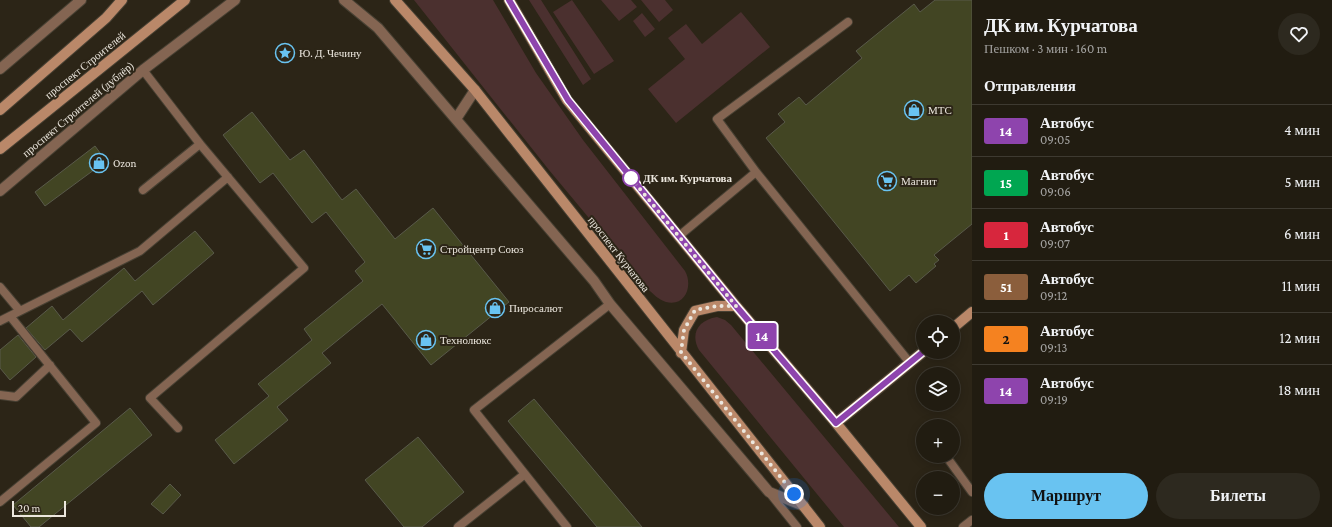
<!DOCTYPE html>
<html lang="ru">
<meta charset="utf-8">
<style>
:root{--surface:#211c11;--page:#2d291f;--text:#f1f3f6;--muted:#a2a19f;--line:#3e3a31;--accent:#69c3f1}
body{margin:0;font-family:"Crimson Pro",serif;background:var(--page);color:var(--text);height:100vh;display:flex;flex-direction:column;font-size:15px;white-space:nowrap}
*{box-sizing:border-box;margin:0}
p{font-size:13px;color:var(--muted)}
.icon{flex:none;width:22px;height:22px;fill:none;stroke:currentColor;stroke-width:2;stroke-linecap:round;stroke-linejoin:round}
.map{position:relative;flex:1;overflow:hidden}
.panel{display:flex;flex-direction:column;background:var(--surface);width:360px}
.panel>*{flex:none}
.badge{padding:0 8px;border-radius:3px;font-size:14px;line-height:26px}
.buttons{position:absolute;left:916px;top:315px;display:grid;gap:8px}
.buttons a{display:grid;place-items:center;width:44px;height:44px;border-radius:50%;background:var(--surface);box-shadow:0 2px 10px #0003,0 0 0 1px var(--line);font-size:20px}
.scale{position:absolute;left:12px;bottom:10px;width:54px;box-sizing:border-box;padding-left:4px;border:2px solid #ece7de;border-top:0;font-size:11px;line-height:14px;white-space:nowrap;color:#ece7de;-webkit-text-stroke:3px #2c2517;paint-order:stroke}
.you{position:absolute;width:20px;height:20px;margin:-10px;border:3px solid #fff;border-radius:50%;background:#1a73e8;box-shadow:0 0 0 6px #1a73e833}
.map>.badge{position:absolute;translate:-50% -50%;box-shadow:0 0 0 2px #fff}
h2{padding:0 12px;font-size:15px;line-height:36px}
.round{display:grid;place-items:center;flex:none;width:42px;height:42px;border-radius:21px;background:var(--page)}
.overview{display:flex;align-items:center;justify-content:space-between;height:68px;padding:0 12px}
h1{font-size:19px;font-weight:700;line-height:30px}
.primary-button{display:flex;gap:8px;margin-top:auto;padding:8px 12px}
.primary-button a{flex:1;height:46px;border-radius:24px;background:var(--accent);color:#111;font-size:16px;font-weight:700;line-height:46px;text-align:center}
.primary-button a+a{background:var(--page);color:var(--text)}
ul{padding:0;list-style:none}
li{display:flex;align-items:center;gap:12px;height:52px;padding:0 12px;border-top:1px solid var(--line)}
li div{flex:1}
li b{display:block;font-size:15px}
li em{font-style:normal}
li .badge{min-width:44px;font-weight:700;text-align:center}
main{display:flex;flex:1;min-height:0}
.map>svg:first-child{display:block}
</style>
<main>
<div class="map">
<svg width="972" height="527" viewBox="0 0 972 527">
<rect width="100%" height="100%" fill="#2c2517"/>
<path fill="#4b302f" d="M414 0H493L536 73 583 140 685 271C693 285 686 307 666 302 659 300 653 294 648 289L549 170Z
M529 0H541L591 79 583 85Z
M572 0 614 61 594 74 553 12Z
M601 0H631L637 7 619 21Z
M641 0H665L673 10 659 22Z
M741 12 770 47 676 123 648 89 685 59 668 38 686 24 702 44Z
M642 13 655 29 645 37 633 21Z
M717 317 725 320 731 325 899 527H844L699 350C690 334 698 320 717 317Z"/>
<path fill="#424523" stroke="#595a4a" d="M935 0H972V224L934 255 939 260 934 264 936 266 916 283 909 275 890 291 766 138 785 122 778 114 799 97 806 105 862 58 856 51 914 4 920 12Z
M252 112 290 160 304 150 342 200 356 189 395 239 433 208 509 302 431 365 382 304 322 353 331 363 277 407 288 420 234 464 215 440 269 396 258 384 312 340 304 329 363 281 355 271 365 262 326 212 312 223 273 173 260 183 223 135Z
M95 146 106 161 45 206 35 192Z
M195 231 214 253 153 305 142 291 82 342 70 329 45 350 26 328 52 306 63 320 124 268 135 281Z
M18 335 36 357 10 380 0 368V350Z
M534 399 642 527H597L508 421Z
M130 408 152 435 39 527H31L13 505Z
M418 437 464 492 422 527H404L365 480Z
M170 484 181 495 163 514 151 504Z"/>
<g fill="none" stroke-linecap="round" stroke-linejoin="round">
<g stroke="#474033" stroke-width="10">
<path id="lane" d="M756 172 717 119 848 22
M143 190 200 144 143 70
M679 236 756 172 910 363
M0 287 20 311
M0 321 140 251 228 177
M0 395 16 397 50 365
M178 428 150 398 304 268 200 144
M946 456 972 492
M769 492 797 527
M0 502 96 423 10 316
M458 527 525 474
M567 527 474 410 610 304
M963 527 972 520"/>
</g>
<g stroke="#474033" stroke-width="12">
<path id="street" d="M344 0 378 28 395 48 594 281 610 304 769 492 804 506
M0 69 81 0
M456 119 475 90
M0 191 143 70 235 0"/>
</g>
<g stroke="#474033" stroke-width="12">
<path id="secondary" d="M395 0 475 90 820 527
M509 0 567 100 736 306 836 423 921 527
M0 110 106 18 122 0
M0 149 185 0
M953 328 972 312
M681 353 684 330 695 311 717 306H736
M836 423 923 352"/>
</g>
<use href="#lane" stroke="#846552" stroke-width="8"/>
<use href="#street" stroke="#846552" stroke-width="10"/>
<use href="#secondary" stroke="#ba8869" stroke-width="10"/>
</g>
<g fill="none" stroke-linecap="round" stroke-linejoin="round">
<g stroke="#fff" stroke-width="9">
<path id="line" d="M509 0 568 100 736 306 836 423 923 352"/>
</g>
<use href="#line" stroke="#8e44ad" stroke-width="6"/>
<path stroke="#ece7de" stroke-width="4" stroke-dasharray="0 7.2" d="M631 178 736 306H717L695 310 684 330 681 352 794 494"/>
</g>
<defs>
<g id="sight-ring" transform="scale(1)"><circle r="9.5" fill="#2c2517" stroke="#69c3f1" stroke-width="1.5"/><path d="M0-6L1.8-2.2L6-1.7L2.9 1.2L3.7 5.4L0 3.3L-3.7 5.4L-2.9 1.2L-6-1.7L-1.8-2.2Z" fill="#69c3f1"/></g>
<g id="shop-ring" transform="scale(1)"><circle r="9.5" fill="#2c2517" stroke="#69c3f1" stroke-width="1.5"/><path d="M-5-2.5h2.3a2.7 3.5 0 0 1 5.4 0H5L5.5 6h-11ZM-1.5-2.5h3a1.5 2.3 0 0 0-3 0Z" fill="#69c3f1"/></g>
<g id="supermarket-ring" transform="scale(1)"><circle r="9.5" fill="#2c2517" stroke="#69c3f1" stroke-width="1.5"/><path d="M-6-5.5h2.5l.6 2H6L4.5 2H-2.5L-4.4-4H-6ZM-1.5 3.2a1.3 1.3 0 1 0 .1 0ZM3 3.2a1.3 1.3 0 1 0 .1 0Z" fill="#69c3f1"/></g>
</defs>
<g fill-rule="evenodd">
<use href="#sight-ring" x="285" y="53"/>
<use href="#shop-ring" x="914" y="110"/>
<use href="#shop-ring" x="99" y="163"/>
<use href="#supermarket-ring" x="887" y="181"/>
<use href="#supermarket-ring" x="426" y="249"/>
<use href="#shop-ring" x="495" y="308"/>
<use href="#shop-ring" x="426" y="340"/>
</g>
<circle fill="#fff" stroke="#8e44ad" stroke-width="2" cx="631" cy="178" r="8"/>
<g text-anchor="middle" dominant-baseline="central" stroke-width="4" stroke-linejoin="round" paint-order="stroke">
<g font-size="11" fill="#ece7de" stroke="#2c2517" text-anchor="start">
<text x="299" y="53">Ю. Д. Чечину</text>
<text x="928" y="110">МТС</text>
<text x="113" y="163">Ozon</text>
<text x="901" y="181">Магнит</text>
<text x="440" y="249">Стройцентр Союз</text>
<text x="509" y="308">Пиросалют</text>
<text x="440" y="340">Технолюкс</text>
</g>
<g font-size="11" fill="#ece7de" stroke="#2c2517">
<text transform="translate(85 65) rotate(-39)">проспект Строителей</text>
<text transform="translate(78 109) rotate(-40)">проспект Строителей (дублёр)</text>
<text transform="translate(619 254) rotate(52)">проспект Курчатова</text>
</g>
<g font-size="11" font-weight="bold" fill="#ece7de" stroke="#2c2517" text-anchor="start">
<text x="643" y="178">ДК им. Курчатова</text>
</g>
</g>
</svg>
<div class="buttons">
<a><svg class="icon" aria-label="locate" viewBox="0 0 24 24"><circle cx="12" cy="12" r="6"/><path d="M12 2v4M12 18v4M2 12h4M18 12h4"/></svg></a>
<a><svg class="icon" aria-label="layers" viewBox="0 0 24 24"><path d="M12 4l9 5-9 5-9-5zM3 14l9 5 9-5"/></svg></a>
<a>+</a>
<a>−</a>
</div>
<div class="scale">20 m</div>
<div class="you" style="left:794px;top:494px"></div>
<b class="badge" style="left:762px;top:336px;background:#8e44ad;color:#fff">14</b>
</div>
<section class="panel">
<div class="overview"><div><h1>ДК им. Курчатова</h1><p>Пешком · 3 мин · 160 m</p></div><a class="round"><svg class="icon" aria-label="heart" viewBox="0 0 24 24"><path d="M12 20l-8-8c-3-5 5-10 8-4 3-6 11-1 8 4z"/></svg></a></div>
<h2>Отправления</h2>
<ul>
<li><span class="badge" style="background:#8e44ad;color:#fff">14</span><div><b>Автобус</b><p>09:05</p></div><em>4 мин</em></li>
<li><span class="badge" style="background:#00a651;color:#fff">15</span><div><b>Автобус</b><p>09:06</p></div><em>5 мин</em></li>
<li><span class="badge" style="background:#d7263d;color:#fff">1</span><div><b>Автобус</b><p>09:07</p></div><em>6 мин</em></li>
<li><span class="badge" style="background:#8b5e3c;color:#fff">51</span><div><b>Автобус</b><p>09:12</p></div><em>11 мин</em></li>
<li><span class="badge" style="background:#f58220;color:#111">2</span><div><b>Автобус</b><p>09:13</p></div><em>12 мин</em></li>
<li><span class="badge" style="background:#8e44ad;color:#fff">14</span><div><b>Автобус</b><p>09:19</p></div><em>18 мин</em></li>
</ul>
<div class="primary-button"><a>Маршрут</a><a>Билеты</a></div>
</section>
</main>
